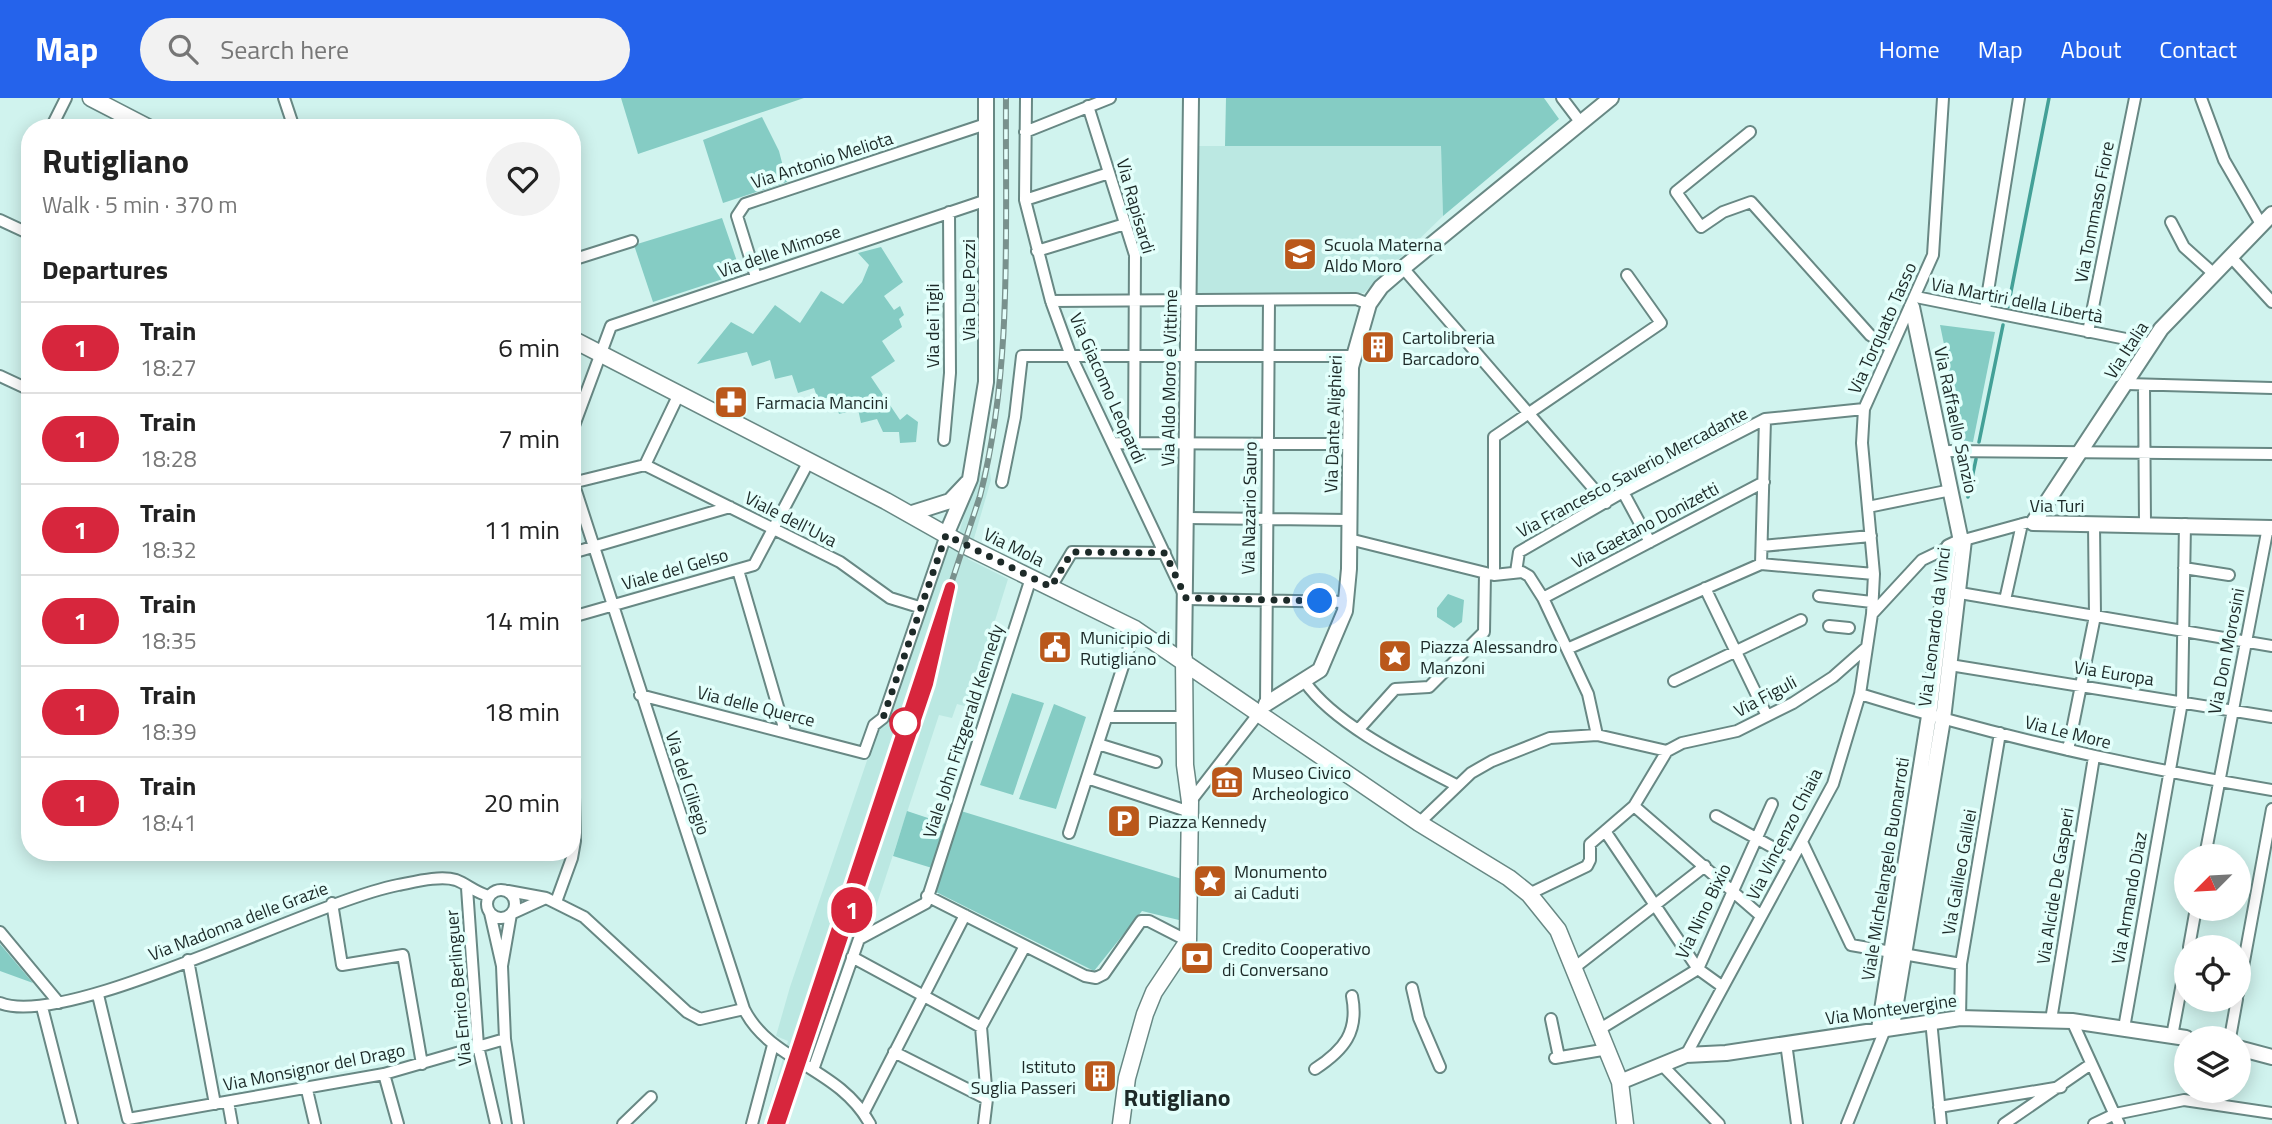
<!DOCTYPE html>
<meta charset="utf-8">
<style>
:root{--surface:#fff;--page:#f2f2f2;--text:#222;--muted:#767676;--line:#e0e0e0;--accent:#2563eb}
body{margin:0;font-family:"Titillium Web",sans-serif;background:var(--page);color:var(--text);height:100vh;display:flex;flex-direction:column;font-size:26px;white-space:nowrap}
*{box-sizing:border-box;margin:0}
p{font-size:23px;color:var(--muted)}
.icon{flex:none;width:38px;height:38px;fill:none;stroke:currentColor;stroke-width:2;stroke-linecap:round;stroke-linejoin:round}
.map{position:relative;flex:1;overflow:hidden}
.panel{position:absolute;left:21px;top:21px;width:560px;height:742px;display:flex;flex-direction:column;background:var(--surface);border-radius:28px;box-shadow:0 4px 18px #0003}
.panel>*{flex:none}
.badge{padding:0 14px;border-radius:23px;font-size:24px;line-height:46px}
.needle{width:46px;rotate:246deg}
.buttons{position:absolute;left:2174px;top:746px;display:grid;gap:14px}
.buttons a{display:grid;place-items:center;width:77px;height:77px;border-radius:50%;background:var(--surface);box-shadow:0 4px 18px #0003;font-size:35px}
.you{position:absolute;width:35px;height:35px;margin:-18px;border:5px solid #fff;border-radius:50%;background:#1a73e8;box-shadow:0 0 0 10px #1a73e833}
.map>.badge{position:absolute;translate:-50% -50%;box-shadow:0 0 0 4px #fff}
h2{padding:0 21px;font-size:26px;line-height:63px}
.round{display:grid;place-items:center;flex:none;width:74px;height:74px;border-radius:37px;background:var(--page)}
.headline{display:flex;align-items:center;justify-content:space-between;height:119px;padding:0 21px}
h1{font-size:33px;font-weight:700;line-height:52px}
ul{padding:0;list-style:none}
li{display:flex;align-items:center;gap:21px;height:91px;padding:0 21px;border-top:2px solid var(--line)}
li div{flex:1}
li b{display:block;font-size:26px}
li em{font-style:normal}
li .badge{min-width:77px;font-weight:700;text-align:center}
header{display:flex;align-items:center;gap:42px;box-sizing:border-box;height:98px;padding:0 35px;background:var(--accent);color:#fff}
header strong{font-size:33px}
nav{display:flex;gap:38px;margin-inline-start:auto;font-size:24px}
.search{width:490px;height:63px;background:var(--page);display:flex;align-items:center;gap:18px;box-sizing:border-box;padding:0 24px;border-radius:38px;color:var(--muted);font-size:26px}
.map>svg:first-child{display:block}
</style>
<header>
<strong>Map</strong>
<div class="search"><svg class="icon" aria-label="search" viewBox="0 0 24 24"><circle cx="10" cy="10" r="6"/><path d="M15 15l6 6"/></svg>Search here</div>
<nav><a>Home</a><a>Map</a><a>About</a><a>Contact</a></nav>
</header>
<div class="map">
<svg width="2272" height="1026" viewBox="0 0 2272 1026">
<rect width="100%" height="100%" fill="#d0f3ee"/>
<path fill="#bbe8e2" d="M1198 48H1441L1443 118 1364 195 1196 198Z
M989 366 991 382 968 461 1008 481 968 609 957 606 952 620 939 617 869 830 854 834 819 941 799 977 785 1026H764L788 943 776 938 790 889 875 639 878 630 885 628 947 450 954 452 975 381Z"/>
<path fill="#85ccc4" d="M621 0H804L638 56Z
M1226 0H1544L1559 21 1443 118 1441 48H1225Z
M762 19 779 53 787 84 723 105 703 42Z
M722 120 741 175 653 204 634 147Z
M881 149 903 184 884 198 894 212 900 208 904 217 899 221 902 229 882 243 895 263 871 279 900 322 907 316 918 324 916 344 900 345 899 334H883L877 321 861 325 858 311 839 316 834 298 818 302 814 290 798 295 792 277 775 281 770 262 752 268 747 254 697 266 731 224 753 236 775 207 800 225 821 193 843 206 862 184 869 167 858 155Z
M1940 227 1995 234 1973 344 1964 343Z
M1448 496 1464 502 1462 524 1454 530 1437 519V510Z
M1012 595 1044 605 1013 697 980 687Z
M1054 606 1086 619 1056 711 1019 701Z
M907 713 946 726 932 770 893 758Z
M961 713 1185 782 1183 823 1142 813 1094 873 934 793Z
M0 846 33 885 0 873Z"/>
<g fill="none" stroke-linecap="round" stroke-linejoin="round">
<path stroke="#43a097" stroke-width="3.5" d="M2008 209 2049 0
M1979 344 2003 227
M1968 399 1976 361"/>
<g stroke="#688884" stroke-width="14">
<path id="minor" d="M284 0 294 30
M1026 0 1025 102 1051 203 1071 258 1186 501 1347 504
M1562 0 1581 25
M2201 0 2224 62 2261 126
M1088 8 1135 157 1134 345
M51 30 66 0
M1025 34 1110 0
M1750 34 1676 94 1701 129 1723 114 1751 104 1870 237 1891 250
M1025 102 1109 75
M0 122 30 136
M2171 124 2184 149 2213 175
M1037 153 1125 126
M2230 158 2272 204
M572 162 632 143
M1403 170 1606 405
M756 179 737 118 745 106 986 26
M1916 199 2151 246
M1051 203 1356 201 1369 206
M1985 212 2019 0
M2088 234 2135 0
M0 278 30 292
M2127 286 2272 290
M2144 287 2145 426
M572 333 611 228 987 102
M944 342 950 275 949 114
M1113 345 1349 346
M1943 353 2272 356
M645 367 840 464 890 500 919 509
M572 381 744 911C770 964 839 969 870 1026
M1002 384 1015 319 1022 258H1353
M572 385 645 367 679 296
M1623 394 1650 444
M1868 409 1951 392
M1187 420 1349 422
M1349 441 1494 477 1522 474 1529 478 1543 500 1588 596 1597 637
M1964 442 2026 425
M1762 448 1871 438
M572 455 730 409
M1761 466 1765 321
M2184 470 2229 477
M738 472 785 633
M1516 474 1519 454 1623 394 1765 321 1864 311
M1494 477V339L1661 225 1627 177
M1051 489 1072 454 1165 455
M1705 490 1767 618
M1960 495 2272 548
M1819 498 1872 504
M1543 500 1764 384
M2005 502 2022 426
M1872 516 1922 462 1949 449
M572 519 754 467 809 363
M1829 528 1849 530
M1567 551 1761 466 1874 476
M1950 567 2272 619
M1674 583 1801 522
M1305 584C1335 627 1410 663 1456 687
M1860 596C1995 638 2132 669 2272 692
M640 597 864 655 874 627 883 620 946 437
M1107 619H1185
M1359 631 1395 591 1429 589 1484 534 1485 475
M1098 646 1156 664
M2068 652 2095 518 2094 426
M1087 680 1190 714
M1190 704 1266 606 1269 202
M1634 708 1761 818
M1716 718 1792 760
M1419 725 1471 675 1492 663 1550 640 1597 637 1667 653
M1605 733 1698 871 1723 889
M1069 735 1135 531
M1802 744 1851 847 1961 866
M2205 758 2268 429
M467 790 478 948 496 1026
M487 806a14 14 0 1 1 28 0a14 14 0 1 1-28 0Z
M1529 796 1587 768 1590 762V746L1634 708 1667 653 1682 645 1737 633 1793 605 1833 579 1867 549
M927 798 1085 878 1096 880 1104 876 1141 823H1149L1188 843
M546 800 584 819 687 914 700 921 744 911
M556 804 572 760 575 743 572 611
M332 805 342 867 403 857 422 966
M490 815 502 868 511 816 546 800 508 793
M0 834 59 905
M2189 849 2196 810
M852 859 981 929
M188 862 215 1006
M502 868 505 941 518 1026
M1574 870 1705 768
M1412 890 1419 920 1440 969
M2238 896 2272 711
M98 897 128 1021 384 976 505 941
M0 905C67 932 311 804 398 787 414 784 440 777 456 782 467 786 476 795 489 798
M42 909 72 1026
M1960 920 1961 866 2000 635
M1551 921 1559 959
M1931 922 1941 1026
M2051 922 2094 659
M2072 923 2119 1026
M2124 930 2182 604 2185 426
M1600 931 1698 871 1772 706
M2172 938 2186 864
M2230 940 2237 901
M1786 945 1797 1026
M894 954 987 1001
M1686 957 1833 686 1860 596 1872 516 1874 476 1862 345 1864 311 1933 157 1943 0
M1555 960 1608 951
M1662 967 1719 1026
M814 969 859 841 926 805 1031 480
M1315 971C1344 952 1359 934 1352 898
M384 976 398 1026
M307 992 315 1026
M228 1004 232 1026
M1939 1009 2061 989
M864 1014 965 817
M623 1026 651 999
M752 1026 773 947
M984 1026 987 1001 981 929 1025 848
M1847 1026 1886 929
M2004 1026 2091 966
M2094 1026 2115 1016 2184 1002 2272 1015"/>
</g>
<g stroke="#688884" stroke-width="18">
<path id="tertiary" d="M1912 209 1961 443
M909 416 950 403 967 385
M2033 425 2161 231 2272 116
M2033 425 2272 430
M946 437 970 381 986 284V0
M1184 561 1191 0
M1266 606 1320 572 1345 513 1349 471 1351 269 1369 206 1381 189 1403 170 1611 0
M1879 931 1929 618 1949 449 1964 442 1943 621 1892 929
M2238 950 2272 959
M1620 984 1686 957 1726 955 1960 920 2072 923 2186 940"/>
</g>
<g stroke="#688884" stroke-width="19">
<path id="secondary" d="M91 0 149 30
M572 241 886 403 964 447 1135 531 1419 725 1509 780 1529 796 1558 832 1620 984 1625 1026
M1121 1026 1127 980 1145 916 1154 894 1188 843 1190 704 1185 667 1184 561"/>
</g>
<use href="#minor" stroke="#fff" stroke-width="10"/>
<use href="#tertiary" stroke="#fff" stroke-width="14"/>
<use href="#secondary" stroke="#fff" stroke-width="16"/>
<g stroke="#79918d" stroke-width="6">
<path id="rail" d="M773 1026 980 398C1013 269 1005 133 1006 0"/>
</g>
<use href="#rail" stroke="#e3fffb" stroke-width="3.5" stroke-dasharray="10" stroke-linecap="butt"/>
</g>
<g fill="none" stroke-linecap="round" stroke-linejoin="round">
<g stroke="#fff" stroke-width="16">
<path id="line" d="M772 1026 950 489 928 586 780 1026"/>
</g>
<use href="#line" stroke="#d7263d" stroke-width="10"/>
<path stroke="#1d2a28" stroke-width="7" stroke-dasharray="0 12.6" d="M905 625 883 620 946 437 1051 489 1072 454 1165 455 1186 500 1320 503"/>
</g>
<defs>
<g id="school-square" transform="scale(1.75)"><rect x="-9" y="-9" width="18" height="18" rx="4" fill="#ba581b" stroke="#e3fffb"/><path d="M0-5L7-2L0 1L-7-2ZM-4 1L0 2.5L4 1V4Q0 6-4 4Z" fill="#fff"/></g>
<g id="building-square" transform="scale(1.75)"><rect x="-9" y="-9" width="18" height="18" rx="4" fill="#ba581b" stroke="#e3fffb"/><path d="M-4-6H4V6H1V3H-1V6H-4ZM-2.5-4.3h1.7v1.8h-1.7ZM.8-4.3h1.7v1.8H.8ZM-2.5-1h1.7V.8h-1.7ZM.8-1h1.7V.8H.8Z" fill="#fff"/></g>
<g id="pharmacy-square" transform="scale(1.75)"><rect x="-9" y="-9" width="18" height="18" rx="4" fill="#ba581b" stroke="#e3fffb"/><path d="M-2-6h4v4h4v4h-4v4h-4v-4h-4v-4h4Z" fill="#fff"/></g>
<g id="civic-square" transform="scale(1.75)"><rect x="-9" y="-9" width="18" height="18" rx="4" fill="#ba581b" stroke="#e3fffb"/><path d="M-.6-6.5H3V-4.5H.6V-3L4-1V1h2V6H-6V1h2V-1L-.6-3ZM-1.2 2.5V6h2.4V2.5Z" fill="#fff"/></g>
<g id="sight-square" transform="scale(1.75)"><rect x="-9" y="-9" width="18" height="18" rx="4" fill="#ba581b" stroke="#e3fffb"/><path d="M0-6L1.8-2.2L6-1.7L2.9 1.2L3.7 5.4L0 3.3L-3.7 5.4L-2.9 1.2L-6-1.7L-1.8-2.2Z" fill="#fff"/></g>
<g id="museum-square" transform="scale(1.75)"><rect x="-9" y="-9" width="18" height="18" rx="4" fill="#ba581b" stroke="#e3fffb"/><path d="M0-6L6-3V-2H-6V-3ZM-5-1h2V3h-2ZM-1-1h2V3h-2ZM3-1h2V3H3ZM-6 4H6V6H-6Z" fill="#fff"/></g>
<g id="parking-square" transform="scale(1.75)"><rect x="-9" y="-9" width="18" height="18" rx="4" fill="#ba581b" stroke="#e3fffb"/><path d="M-3.5-5.5H1a3.5 3.5 0 0 1 0 7H-1V5.5H-3.5ZM-1-3.4V-.6H.8a1.4 1.4 0 0 0 0-2.8Z" fill="#fff"/></g>
<g id="bank-square" transform="scale(1.75)"><rect x="-9" y="-9" width="18" height="18" rx="4" fill="#ba581b" stroke="#e3fffb"/><path d="M-6-4H6V4H-6ZM0-2.3a2.3 2.3 0 1 0 0 4.6a2.3 2.3 0 1 0 0-4.6Z" fill="#fff"/></g>
</defs>
<g fill-rule="evenodd">
<use href="#school-square" x="1300" y="156"/>
<use href="#building-square" x="1378" y="249"/>
<use href="#pharmacy-square" x="731" y="304"/>
<use href="#civic-square" x="1055" y="549"/>
<use href="#sight-square" x="1395" y="558"/>
<use href="#museum-square" x="1227" y="684"/>
<use href="#parking-square" x="1124" y="723"/>
<use href="#sight-square" x="1210" y="783"/>
<use href="#bank-square" x="1197" y="860"/>
<use href="#building-square" x="1100" y="978"/>
</g>
<circle fill="#fff" stroke="#d7263d" stroke-width="3.5" cx="905" cy="625" r="14"/>
<g text-anchor="middle" dominant-baseline="central" stroke-width="7" stroke-linejoin="round" paint-order="stroke">
<g font-size="18" fill="#1d2a28" stroke="#e3fffb">
<text transform="translate(822 62) rotate(-18)">Via Antonio Meliota</text>
<text transform="translate(1136 108) rotate(74)">Via Rapisardi</text>
<text transform="translate(2094 114) rotate(-79)">Via Tommaso Fiore</text>
<text transform="translate(779 153) rotate(-19)">Via delle Mimose</text>
<text transform="translate(968 192) rotate(-90)">Via Due Pozzi</text>
<text transform="translate(2017 202) rotate(11)">Via Martiri della Libertà</text>
<text transform="translate(932 228) rotate(-90)">Via dei Tigli</text>
<text transform="translate(1882 230) rotate(-66)">Via Torquato Tasso</text>
<text transform="translate(2126 252) rotate(-57)">Via Italia</text>
<text transform="translate(1169 280) rotate(-89)">Via Aldo Moro e Vittime</text>
<text transform="translate(1108 290) rotate(66)">Via Giacomo Leopardi</text>
<text transform="translate(1956 322) rotate(78)">Via Raffaello Sanzio</text>
<text transform="translate(1333 326) rotate(-88)">Via Dante Alighieri</text>
<text transform="translate(1632 374) rotate(-28)">Via Francesco Saverio Mercadante</text>
<text x="2057" y="407">Via Turi</text>
<text transform="translate(1249 410) rotate(-89)">Via Nazario Sauro</text>
<text transform="translate(791 421) rotate(27)">Viale dell'Uva</text>
<text transform="translate(1645 427) rotate(-28)">Via Gaetano Donizetti</text>
<text transform="translate(1014 449) rotate(26)">Via Mola</text>
<text transform="translate(675 471) rotate(-16)">Viale del Gelso</text>
<text transform="translate(1934 529) rotate(-83)">Via Leonardo da Vinci</text>
<text transform="translate(2226 553) rotate(-79)">Via Don Morosini</text>
<text transform="translate(2114 575) rotate(9)">Via Europa</text>
<text transform="translate(1765 598) rotate(-28)">Via Figuli</text>
<text transform="translate(756 608) rotate(14)">Via delle Querce</text>
<text transform="translate(963 633) rotate(-72)">Viale John Fitzgerald Kennedy</text>
<text transform="translate(2068 634) rotate(14)">Via Le More</text>
<text transform="translate(688 685) rotate(72)">Via del Ciliegio</text>
<text transform="translate(1784 736) rotate(-63)">Via Vincenzo Chiaia</text>
<text transform="translate(1885 771) rotate(-81)">Viale Michelangelo Buonarroti</text>
<text transform="translate(1959 774) rotate(-80)">Via Galileo Galilei</text>
<text transform="translate(2055 788) rotate(-81)">Via Alcide De Gasperi</text>
<text transform="translate(2129 800) rotate(-80)">Via Armando Diaz</text>
<text transform="translate(1703 813) rotate(-64)">Via Nino Bixio</text>
<text transform="translate(238 823) rotate(-21)">Via Madonna delle Grazie</text>
<text transform="translate(458 890) rotate(-95)">Via Enrico Berlinguer</text>
<text transform="translate(1891 911) rotate(-8)">Via Montevergine</text>
<text transform="translate(314 969) rotate(-11)">Via Monsignor del Drago</text>
</g>
<g font-size="18" fill="#1d2a28" stroke="#e3fffb" text-anchor="start">
<text x="1324" y="146">Scuola Materna<tspan x="1324" dy="21">Aldo Moro</tspan></text>
<text x="1402" y="239">Cartolibreria<tspan x="1402" dy="21">Barcadoro</tspan></text>
<text x="756" y="304">Farmacia Mancini</text>
<text x="1080" y="539">Municipio di<tspan x="1080" dy="21">Rutigliano</tspan></text>
<text x="1420" y="548">Piazza Alessandro<tspan x="1420" dy="21">Manzoni</tspan></text>
<text x="1252" y="674">Museo Civico<tspan x="1252" dy="21">Archeologico</tspan></text>
<text x="1148" y="723">Piazza Kennedy</text>
<text x="1234" y="773">Monumento<tspan x="1234" dy="21">ai Caduti</tspan></text>
<text x="1222" y="850">Credito Cooperativo<tspan x="1222" dy="21">di Conversano</tspan></text>
<text x="1076" y="968" text-anchor="end">Istituto<tspan x="1076" dy="21">Suglia Passeri</tspan></text>
</g>
<g font-size="24" font-weight="bold" fill="#1d2a28" stroke="#e3fffb">
<text x="1177" y="999">Rutigliano</text>
</g>
</g>
</svg>
<div class="buttons">
<a><svg class="needle" viewBox="-14 -14 28 28"><path d="M0-13l5 13h-10z" fill="#e53935"/><path d="M0 13l5-13h-10z" fill="#767676"/></svg></a>
<a><svg class="icon" aria-label="locate" viewBox="0 0 24 24"><circle cx="12" cy="12" r="6"/><path d="M12 2v4M12 18v4M2 12h4M18 12h4"/></svg></a>
<a><svg class="icon" aria-label="layers" viewBox="0 0 24 24"><path d="M12 4l9 5-9 5-9-5zM3 14l9 5 9-5"/></svg></a>
</div>
<div class="you" style="left:1320px;top:503px"></div>
<b class="badge" style="left:852px;top:812px;background:#d7263d;color:#fff">1</b>
<section class="panel">
<div class="headline"><div><h1>Rutigliano</h1><p>Walk · 5 min · 370 m</p></div><a class="round"><svg class="icon" aria-label="heart" viewBox="0 0 24 24"><path d="M12 20l-8-8c-3-5 5-10 8-4 3-6 11-1 8 4z"/></svg></a></div>
<h2>Departures</h2>
<ul>
<li><span class="badge" style="background:#d7263d;color:#fff">1</span><div><b>Train</b><p>18:27</p></div><em>6 min</em></li>
<li><span class="badge" style="background:#d7263d;color:#fff">1</span><div><b>Train</b><p>18:28</p></div><em>7 min</em></li>
<li><span class="badge" style="background:#d7263d;color:#fff">1</span><div><b>Train</b><p>18:32</p></div><em>11 min</em></li>
<li><span class="badge" style="background:#d7263d;color:#fff">1</span><div><b>Train</b><p>18:35</p></div><em>14 min</em></li>
<li><span class="badge" style="background:#d7263d;color:#fff">1</span><div><b>Train</b><p>18:39</p></div><em>18 min</em></li>
<li><span class="badge" style="background:#d7263d;color:#fff">1</span><div><b>Train</b><p>18:41</p></div><em>20 min</em></li>
</ul>
</section>
</div>
